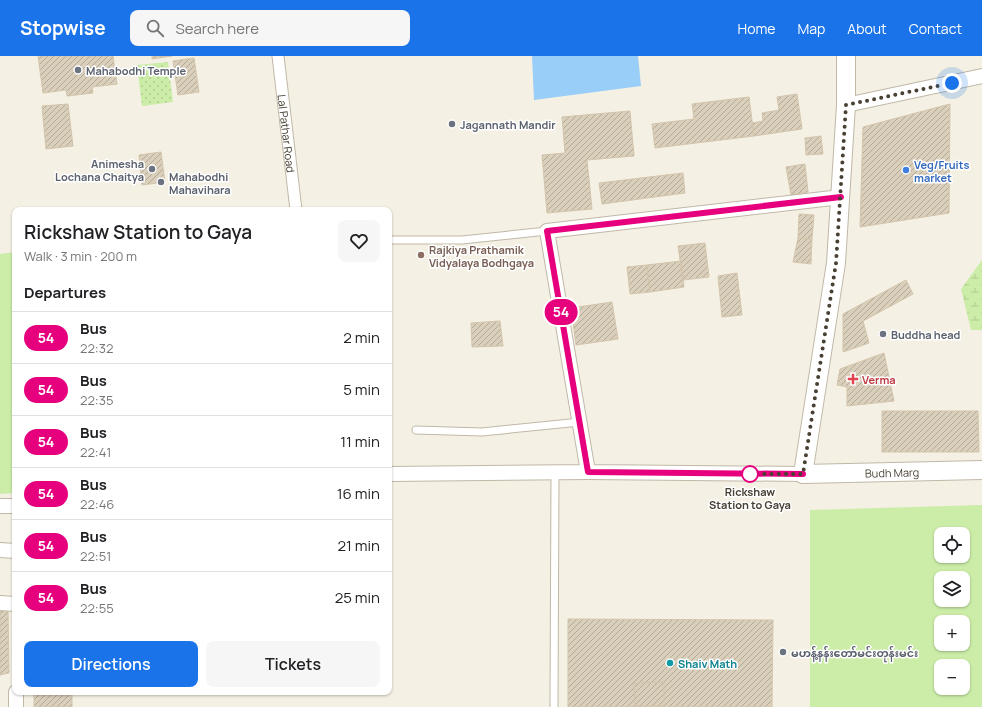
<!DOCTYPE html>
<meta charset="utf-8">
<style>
:root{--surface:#fff;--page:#f6f6f6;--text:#202124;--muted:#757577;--line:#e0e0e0;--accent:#1a73e8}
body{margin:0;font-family:Manrope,"Noto Sans Myanmar",sans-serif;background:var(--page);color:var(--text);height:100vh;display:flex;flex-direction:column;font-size:15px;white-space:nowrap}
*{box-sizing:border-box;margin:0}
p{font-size:13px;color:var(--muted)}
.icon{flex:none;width:22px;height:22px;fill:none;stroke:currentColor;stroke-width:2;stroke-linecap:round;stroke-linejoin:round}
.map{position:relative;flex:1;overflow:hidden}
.sheet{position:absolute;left:12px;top:151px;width:380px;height:488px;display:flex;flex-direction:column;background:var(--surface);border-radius:8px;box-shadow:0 1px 3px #0004}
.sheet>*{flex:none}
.badge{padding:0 8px;border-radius:13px;font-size:14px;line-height:26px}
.buttons{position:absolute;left:934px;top:471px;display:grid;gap:8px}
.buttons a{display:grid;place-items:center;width:36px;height:36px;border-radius:8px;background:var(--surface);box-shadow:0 1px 3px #0004;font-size:20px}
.you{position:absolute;width:20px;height:20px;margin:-10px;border:3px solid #fff;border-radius:50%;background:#1a73e8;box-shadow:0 0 0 6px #1a73e833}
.map>.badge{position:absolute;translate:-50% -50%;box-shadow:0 0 0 2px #fff}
h2{padding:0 12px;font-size:15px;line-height:36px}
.round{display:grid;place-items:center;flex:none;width:42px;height:42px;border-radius:8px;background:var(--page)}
.summary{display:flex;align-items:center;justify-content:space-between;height:68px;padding:0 12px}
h1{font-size:19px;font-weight:600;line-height:30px}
.button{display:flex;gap:8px;margin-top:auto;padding:8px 12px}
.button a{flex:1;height:46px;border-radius:8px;background:var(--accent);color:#fff;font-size:16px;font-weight:600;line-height:46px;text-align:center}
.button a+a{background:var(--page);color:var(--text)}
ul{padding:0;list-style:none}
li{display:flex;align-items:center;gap:12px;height:52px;padding:0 12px;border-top:1px solid var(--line)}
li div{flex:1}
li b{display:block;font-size:15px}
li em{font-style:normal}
li .badge{min-width:44px;font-weight:700;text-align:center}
header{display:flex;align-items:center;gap:24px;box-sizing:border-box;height:56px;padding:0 20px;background:var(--accent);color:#fff}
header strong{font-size:19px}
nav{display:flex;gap:22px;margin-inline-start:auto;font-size:14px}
.search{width:280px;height:36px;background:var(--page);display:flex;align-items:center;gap:10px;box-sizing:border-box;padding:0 14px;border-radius:8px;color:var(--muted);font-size:15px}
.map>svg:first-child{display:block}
</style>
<header>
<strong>Stopwise</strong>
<div class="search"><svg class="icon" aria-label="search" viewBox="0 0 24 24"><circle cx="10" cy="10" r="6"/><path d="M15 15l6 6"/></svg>Search here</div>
<nav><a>Home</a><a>Map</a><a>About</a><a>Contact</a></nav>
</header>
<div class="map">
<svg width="982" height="651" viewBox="0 0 982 651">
<defs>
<pattern id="grass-dots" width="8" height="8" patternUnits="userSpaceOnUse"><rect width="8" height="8" fill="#cceda8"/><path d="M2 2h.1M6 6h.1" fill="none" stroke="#b1cc91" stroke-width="1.8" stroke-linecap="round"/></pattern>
<pattern id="wetland-marsh" width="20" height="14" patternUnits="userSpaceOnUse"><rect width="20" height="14" fill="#cceda8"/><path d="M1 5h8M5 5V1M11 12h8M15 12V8" fill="none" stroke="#b1cc91"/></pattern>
<pattern id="building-hatch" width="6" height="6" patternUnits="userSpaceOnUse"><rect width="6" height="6" fill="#dacfbb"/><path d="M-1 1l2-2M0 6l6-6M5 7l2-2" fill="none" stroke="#b3a999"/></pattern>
</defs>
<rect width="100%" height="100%" fill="#f4f0e4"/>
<path fill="url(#grass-dots)" d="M168 6 173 46 142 50 137 9Z"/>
<path fill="url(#wetland-marsh)" d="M982 204V274H971L961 233Z"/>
<path fill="#cceda8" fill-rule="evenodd" d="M15 196V437L0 438V198Z
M982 449V651H810V454ZM941 478H963V500H941ZM941 522H963V544H941ZM941 566H963V588H941ZM941 610H963V632H941Z"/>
<path fill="#99cef8" d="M532 0H638L641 30 534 44Z"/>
<path fill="url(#building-hatch)" stroke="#d3c5ab" d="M38 0H113L117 28 92 31 93 37 67 40 66 34 43 37Z
M152 0H172L152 3Z
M194 2 199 36 178 39 173 5Z
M797 38 802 73 754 80 752 67 763 65 762 57 779 54 777 41Z
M749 41 754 80 655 92 652 68 694 63 692 48Z
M68 48 73 90 46 93 42 50Z
M950 48 949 157 860 171 863 71Z
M630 55 634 100 587 104 592 153 547 157 542 99 565 97 562 61Z
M821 80 823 98 806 99 805 82Z
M161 96 165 126 142 129 139 99Z
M805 108 808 136 791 139 786 111Z
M683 117 685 137 602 148 599 127Z
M799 158 814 159 812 183 798 182Z
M798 182 812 183 811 208 793 206Z
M705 187 709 221 683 224 678 190Z
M681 205 684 231 650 236 647 209Z
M647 209 650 236 630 238 627 211Z
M737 217 742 259 722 261 718 220Z
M906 224 913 238 863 265 869 287 843 296V258Z
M612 246 618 283 576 289 571 252Z
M500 265 503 290 472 291 471 267Z
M884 297 894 345 847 350V331L837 329 840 313Z
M882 355H978L979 396H882Z
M389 441H390V462H389Z
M0 553H8L9 617 0 619Z
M568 563 773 564 772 651H568Z
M664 626V650H635L634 627Z
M34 636H72V651H34Z"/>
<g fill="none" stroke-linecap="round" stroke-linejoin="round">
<g stroke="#c1b8a6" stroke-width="9">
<path id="service" d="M389 184H462L547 175
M416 374 482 376 580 366
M554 651 555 417"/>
</g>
<g stroke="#c1b8a6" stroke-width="13">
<g id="pedestrian">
<path id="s1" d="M278 0 296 154"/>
</g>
</g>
<g stroke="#c1b8a6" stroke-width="16">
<path id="minor" d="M846 49 982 20
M588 416 547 175 841 141
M389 418 588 416 803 418
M0 450H15
M0 494 15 495
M0 547 15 548
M16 651V636"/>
</g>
<g stroke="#c1b8a6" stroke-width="20">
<g id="tertiary">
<path id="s2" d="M846 0V49L836 207 803 418 982 414"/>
</g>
</g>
<use href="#service" stroke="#fff" stroke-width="7"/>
<use href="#pedestrian" stroke="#fff" stroke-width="11"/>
<use href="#minor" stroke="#fff" stroke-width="14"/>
<use href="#tertiary" stroke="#fff" stroke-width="18"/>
</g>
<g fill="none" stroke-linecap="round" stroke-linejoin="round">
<g stroke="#fff" stroke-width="9">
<path id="line" d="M803 418 588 416 547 175 841 141"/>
</g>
<use href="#line" stroke="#e6007e" stroke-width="6"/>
<path stroke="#474033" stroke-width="4" stroke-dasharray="0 7.2" d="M750 418H803L836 207 846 49 952 27"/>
</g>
<g fill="#6b7280" stroke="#fff" stroke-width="1.5">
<circle cx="78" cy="14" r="4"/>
<circle cx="452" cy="68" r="4"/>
<circle cx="152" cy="113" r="4"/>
<circle cx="161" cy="126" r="4"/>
<circle cx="883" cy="278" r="4"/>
<circle cx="783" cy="596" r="4"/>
</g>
<circle fill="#3f7fe0" stroke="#fff" stroke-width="1.5" cx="906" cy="114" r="4"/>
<circle fill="#8d6e63" stroke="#fff" stroke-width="1.5" cx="421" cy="199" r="4"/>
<path fill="#e0444e" stroke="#fff" stroke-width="1.5" d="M851 317h4v4h4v4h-4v4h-4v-4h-4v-4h4z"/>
<circle fill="#fff" stroke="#e6007e" stroke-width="2" cx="750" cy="418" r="8"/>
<circle fill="#0f9aa8" stroke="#fff" stroke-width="1.5" cx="670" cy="607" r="4"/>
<g text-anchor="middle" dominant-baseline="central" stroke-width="3" stroke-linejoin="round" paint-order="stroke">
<g font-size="11" font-weight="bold" fill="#5b616d" stroke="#fff" text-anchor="start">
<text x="86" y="14">Mahabodhi Temple</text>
<text x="460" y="68">Jagannath Mandir</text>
<text x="144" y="107" text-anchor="end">Animesha<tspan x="144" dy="13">Lochana Chaitya</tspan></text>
<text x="169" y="120">Mahabodhi<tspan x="169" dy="13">Mahavihara</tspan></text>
<text x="891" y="278">Buddha head</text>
<text x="791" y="596">မဟန့်နန်းတော်မင်းတုန်းမင်း</text>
</g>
<g font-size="11" fill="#474033" stroke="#fff">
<text stroke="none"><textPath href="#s1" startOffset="78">Lal Pathar Road</textPath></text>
<text stroke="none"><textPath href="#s2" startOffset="510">Budh Marg</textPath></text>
</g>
<g font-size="11" font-weight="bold" fill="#366cbe" stroke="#fff" text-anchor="start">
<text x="914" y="108">Veg/Fruits<tspan x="914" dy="13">market</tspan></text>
</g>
<g font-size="11" font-weight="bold" fill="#785e54" stroke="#fff" text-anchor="start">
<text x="429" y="193">Rajkiya Prathamik<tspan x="429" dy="13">Vidyalaya Bodhgaya</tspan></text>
</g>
<g font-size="11" font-weight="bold" fill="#be3a42" stroke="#fff" text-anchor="start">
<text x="862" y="323">Verma</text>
</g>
<g font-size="11" font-weight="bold" fill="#474033" stroke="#fff">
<text x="750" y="435">Rickshaw<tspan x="750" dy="13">Station to Gaya</tspan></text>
</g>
<g font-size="11" font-weight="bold" fill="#0d838f" stroke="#fff" text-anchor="start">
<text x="678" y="607">Shaiv Math</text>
</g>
</g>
</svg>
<div class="buttons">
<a><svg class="icon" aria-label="locate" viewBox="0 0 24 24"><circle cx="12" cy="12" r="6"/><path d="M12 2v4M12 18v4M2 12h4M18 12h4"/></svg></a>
<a><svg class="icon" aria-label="layers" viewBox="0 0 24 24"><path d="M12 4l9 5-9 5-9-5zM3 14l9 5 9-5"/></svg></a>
<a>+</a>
<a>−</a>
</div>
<div class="you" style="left:952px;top:27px"></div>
<b class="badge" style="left:561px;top:256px;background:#e6007e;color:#fff">54</b>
<section class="sheet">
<div class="summary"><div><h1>Rickshaw Station to Gaya</h1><p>Walk · 3 min · 200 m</p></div><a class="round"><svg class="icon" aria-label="heart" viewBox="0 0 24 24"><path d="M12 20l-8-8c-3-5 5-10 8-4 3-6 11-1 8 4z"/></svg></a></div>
<h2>Departures</h2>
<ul>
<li><span class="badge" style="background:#e6007e;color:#fff">54</span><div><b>Bus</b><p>22:32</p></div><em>2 min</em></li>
<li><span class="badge" style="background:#e6007e;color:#fff">54</span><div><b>Bus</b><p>22:35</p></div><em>5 min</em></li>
<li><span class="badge" style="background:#e6007e;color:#fff">54</span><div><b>Bus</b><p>22:41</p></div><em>11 min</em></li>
<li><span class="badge" style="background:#e6007e;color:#fff">54</span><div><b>Bus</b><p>22:46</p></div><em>16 min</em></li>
<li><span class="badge" style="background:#e6007e;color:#fff">54</span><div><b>Bus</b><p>22:51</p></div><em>21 min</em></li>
<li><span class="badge" style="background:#e6007e;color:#fff">54</span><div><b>Bus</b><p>22:55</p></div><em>25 min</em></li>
</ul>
<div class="button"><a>Directions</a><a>Tickets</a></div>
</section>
</div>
